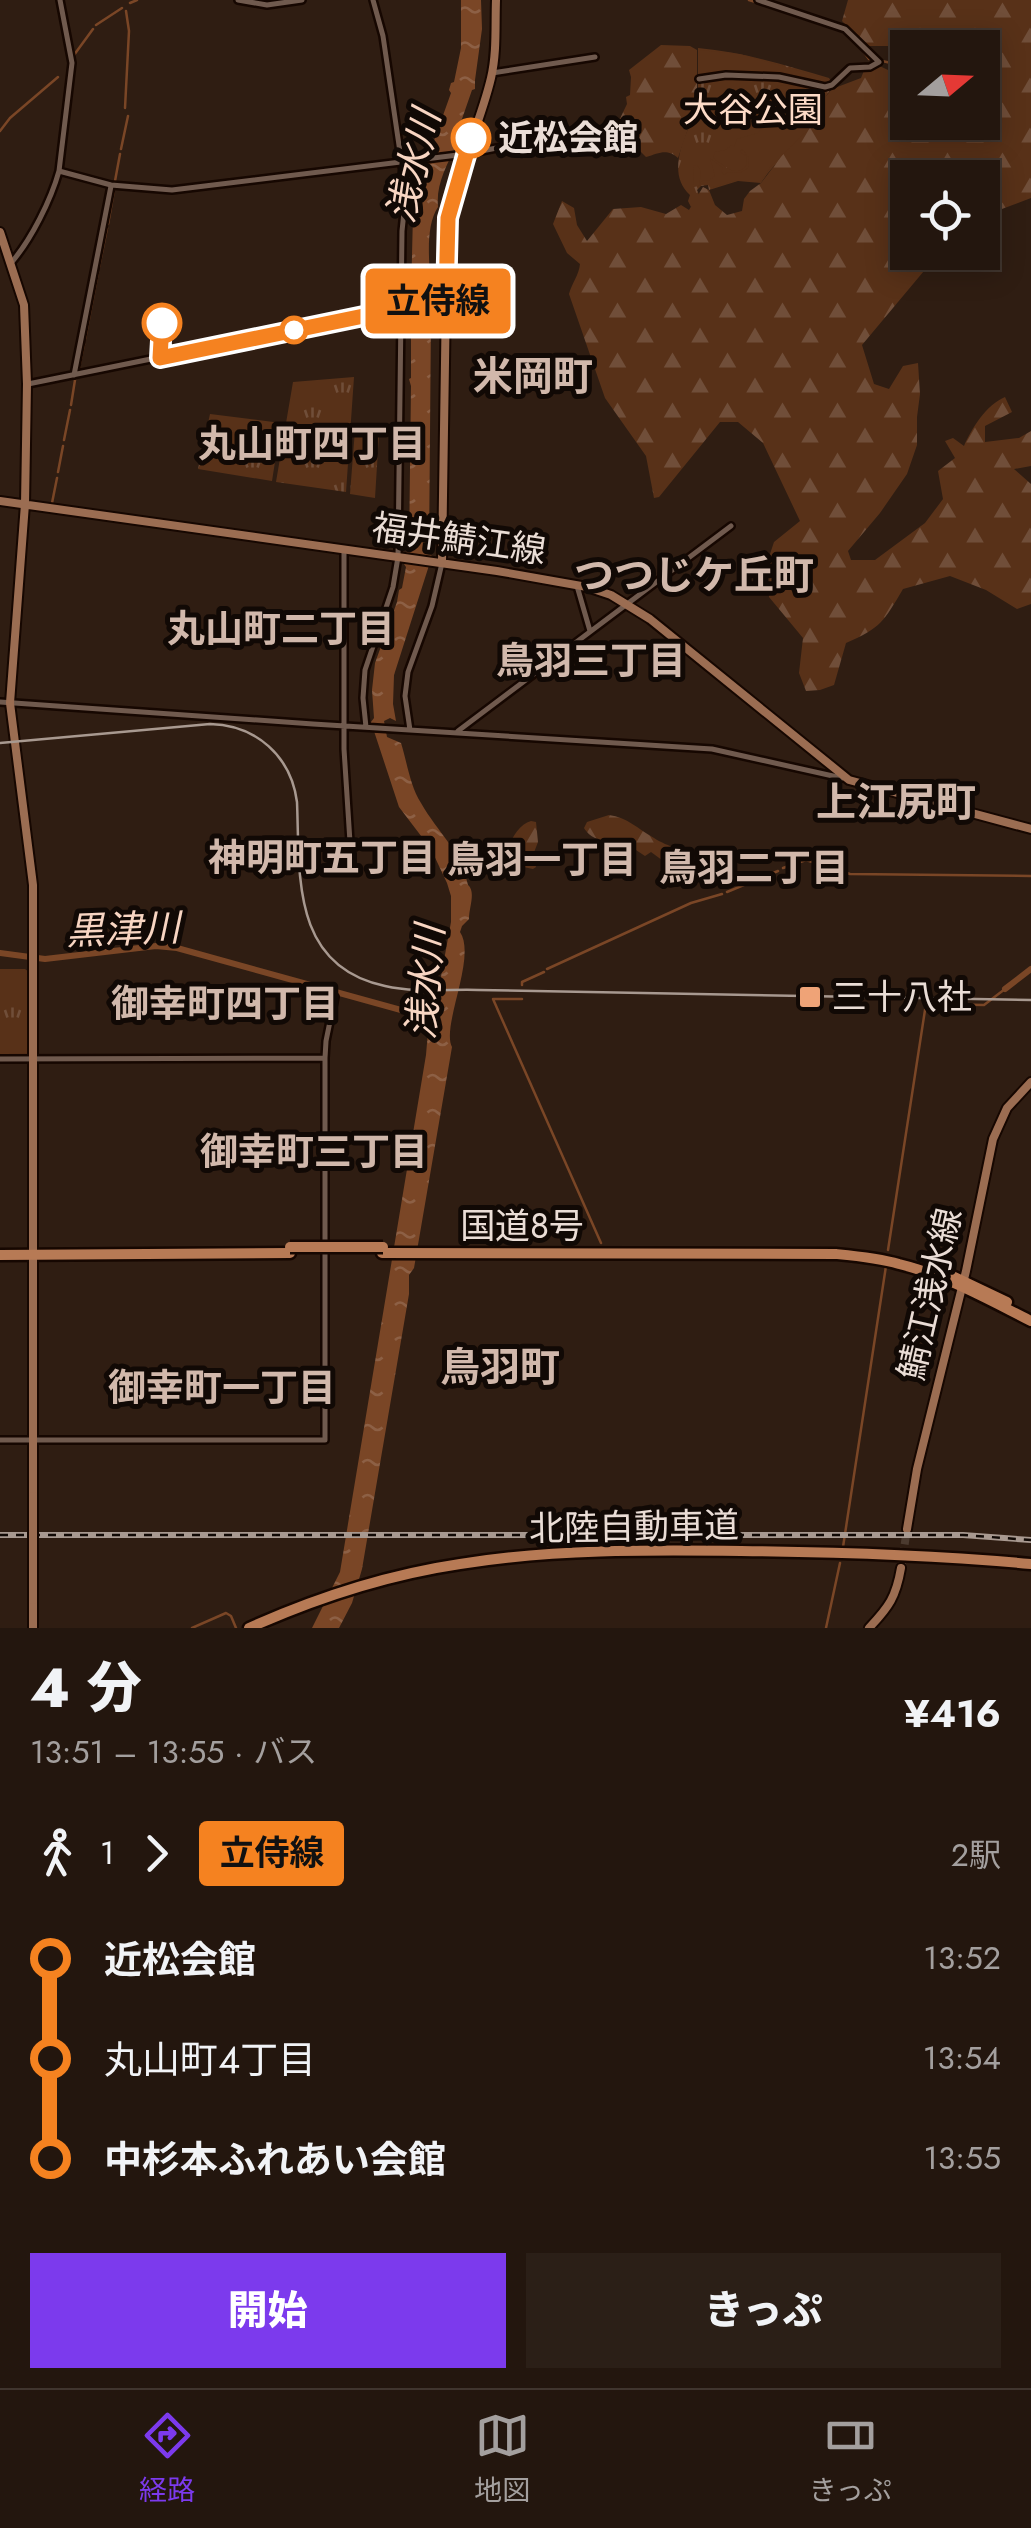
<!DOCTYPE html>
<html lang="ja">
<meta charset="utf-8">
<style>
:root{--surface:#23160e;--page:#2b1f17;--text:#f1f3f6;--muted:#a39f9e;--line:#40352e;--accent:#7c3aed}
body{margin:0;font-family:Jost,"Noto Sans JP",sans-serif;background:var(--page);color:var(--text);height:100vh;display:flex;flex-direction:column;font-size:38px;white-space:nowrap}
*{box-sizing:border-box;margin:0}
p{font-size:32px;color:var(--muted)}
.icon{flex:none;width:55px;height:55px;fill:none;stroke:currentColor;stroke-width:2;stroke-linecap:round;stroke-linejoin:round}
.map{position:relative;height:1628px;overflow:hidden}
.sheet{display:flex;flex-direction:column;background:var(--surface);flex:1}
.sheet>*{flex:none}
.badge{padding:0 20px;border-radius:8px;font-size:35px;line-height:65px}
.needle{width:65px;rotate:71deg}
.fabs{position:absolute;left:890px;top:30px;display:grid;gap:20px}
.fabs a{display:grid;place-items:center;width:110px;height:110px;border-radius:0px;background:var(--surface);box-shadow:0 5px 25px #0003,0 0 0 2px var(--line);font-size:50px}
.map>.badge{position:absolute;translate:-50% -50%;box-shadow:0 0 0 5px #fff}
.legs{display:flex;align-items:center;gap:15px;height:110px;padding:0 30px;font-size:32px}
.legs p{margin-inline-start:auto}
.headline{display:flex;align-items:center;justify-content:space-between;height:170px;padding:0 30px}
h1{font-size:55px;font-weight:800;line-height:75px}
.primary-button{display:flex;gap:20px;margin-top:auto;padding:20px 30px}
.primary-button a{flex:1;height:115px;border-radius:0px;background:var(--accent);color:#fff;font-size:40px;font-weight:800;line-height:115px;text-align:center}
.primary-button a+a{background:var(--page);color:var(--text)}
ul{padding:0 30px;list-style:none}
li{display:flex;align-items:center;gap:35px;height:100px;font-size:38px}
li i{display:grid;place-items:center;width:15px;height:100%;margin:0 12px;background:currentColor}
li i::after{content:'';width:25px;height:25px;margin:-12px;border:8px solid;border-radius:50%;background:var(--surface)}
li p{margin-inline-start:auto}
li:first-child i{background:linear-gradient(#0000 50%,currentColor 0)}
li:last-child i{background:linear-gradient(currentColor 50%,#0000 0)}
.tab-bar{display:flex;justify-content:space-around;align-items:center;height:140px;border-top:2px solid var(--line);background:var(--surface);font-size:28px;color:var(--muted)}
.tab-bar a{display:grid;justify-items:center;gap:5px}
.tab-bar .active{color:var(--accent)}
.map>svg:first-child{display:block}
</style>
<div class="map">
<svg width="1031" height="1628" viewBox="0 0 1031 1628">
<defs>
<pattern id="grass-tufts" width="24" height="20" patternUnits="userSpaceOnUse" patternTransform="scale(2.5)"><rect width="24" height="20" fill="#583118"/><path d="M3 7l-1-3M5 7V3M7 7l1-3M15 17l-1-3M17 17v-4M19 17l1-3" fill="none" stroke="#704e39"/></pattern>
<pattern id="forest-firs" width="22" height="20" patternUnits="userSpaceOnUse" patternTransform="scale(2.5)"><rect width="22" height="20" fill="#583118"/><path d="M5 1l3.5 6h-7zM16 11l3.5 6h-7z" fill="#704e39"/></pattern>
<pattern id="water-ripples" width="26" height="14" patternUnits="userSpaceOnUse" patternTransform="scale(2.5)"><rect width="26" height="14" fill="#7a4626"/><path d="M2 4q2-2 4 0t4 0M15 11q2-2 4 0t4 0" fill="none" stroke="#8d6045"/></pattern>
</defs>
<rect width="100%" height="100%" fill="#2f1d12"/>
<path fill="url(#grass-tufts)" d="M698 48C743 52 785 65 829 78L834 86C820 100 823 112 811 128 795 147 775 161 761 183L738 181 709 190 708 185 701 186 697 190 700 197 691 207 688 201 690 195C663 171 689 128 701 101L698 89Z
M354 377 346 492 276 482 293 382Z
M210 414 281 423 272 481 198 469Z
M355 430 379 433 375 498 350 494Z
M0 969H25L29 972 31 1051 26 1057H0Z"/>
<path fill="url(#forest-firs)" d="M848 0H1031V198L983 216 982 178H908V252L939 253 862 345 874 384 889 389 903 366 918 363 920 394 917 417V445L907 474 880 513 848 551 851 560H875L925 523 943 499 938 471 955 458 945 441 953 438 964 446C972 428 986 405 1005 397L1012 412 985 426V442L1019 438 1031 431V466L1014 469 1031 484V604L1017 609 986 590 950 576 903 589C884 621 881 628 846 643L834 685 820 690 806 691 799 673 803 638 769 597 770 554 774 542 800 521 763 443 738 422H720L659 497 654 498 646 456 605 398 569 294C572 283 579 275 580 264L567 253 553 224 562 201 574 208 577 225 587 241 613 209 641 207 666 214 681 205 689 210 703 187 709 190 715 205 727 215 742 211 744 199 750 191 761 183 784 153 809 128 821 111 822 101 832 89 861 78 865 68 871 62 888 70 907 85 908 122H982V48H908L907 60 893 46H867L842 21Z
M661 45 690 46 697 50V89L701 101 689 126 678 158C667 148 659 153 646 157L628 139 626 132 615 134 614 131 627 104 626 97 630 95 631 77 629 70Z
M609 815C627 817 638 829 654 838 661 843 669 845 676 849L675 853 669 856 672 860 670 863H666L651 852 645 856 636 850 628 840C620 847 619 845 609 842 597 838 591 839 584 828L587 822Z
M531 821 536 822 538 842 533 855 536 867 533 869 505 863C506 848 516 825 531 821Z"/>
<path fill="#583118" d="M699 50 740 54 828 79 829 83C813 86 797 78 781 75 754 71 726 72 700 76Z
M787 85 827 89 821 111 808 130 772 165 760 182 738 180 710 188 708 184 694 187 693 166 697 165C703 171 700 178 699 185L703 180 708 181 715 176 710 158 723 168 721 172 725 175 727 172 740 173 748 168 749 158 742 149 740 152 746 156 747 164C737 180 724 165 713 158L715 152 725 150 732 145 734 147 737 139 758 133 764 125 761 120C766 113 765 98 771 94 774 92 778 92 781 91L777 86Z"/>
<path fill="url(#water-ripples)" d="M461 0H481L482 29 475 80V89L472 90 454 142 456 146C446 167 436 184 438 207 424 228 430 267 431 292L433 297 434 311 431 314 429 553 432 556 394 675 393 704 396 721 390 718 384 721 387 737 401 743C407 762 410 786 421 803 438 833 460 849 468 885 476 892 469 907 469 919L462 926 460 932C477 957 441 1026 452 1047L414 1268 409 1275V1294L362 1569 352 1603 339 1628H312L340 1572 426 1055 429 1019 437 984 440 982 451 922V896L447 883 431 849 399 807 371 722 374 718 372 690 375 663 397 602 399 590 402 588 406 567 404 564 406 552 409 551 411 386 409 379 411 378V312L409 300 411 297 413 214 423 170 422 166 428 149H431L451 93 449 90 451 83 454 82 461 48Z"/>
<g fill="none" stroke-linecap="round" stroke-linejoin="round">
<path stroke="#7a4626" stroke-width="2.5" d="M749 0 765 5
M130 3 137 0
M96 25 122 8
M858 44 869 59
M74 55 93 29
M882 61 896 64 908 78
M125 108 129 31 126 11
M0 131 10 118 58 77
M121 149 128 116
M115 181 120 154
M108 224 114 190
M99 267 107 228
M85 339 98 272
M79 368 84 344
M71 405 75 380
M64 440 70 410
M58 472 63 446
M52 503 57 478
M783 868 806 860 850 874 1031 876
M727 892 778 871
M547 969 691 903 722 894
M522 985V982L544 972
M522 999H493L601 1243
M888 1250 925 1010 933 1004 984 1005 1005 989
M843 1547 886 1266
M192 1628 226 1613 231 1616 236 1628
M826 1628 840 1563"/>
<path stroke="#7a4626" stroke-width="6" d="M0 953 45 959 156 946 177 948 419 1015
M1005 989 1031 969"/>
<path stroke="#4b3a2f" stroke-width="8" stroke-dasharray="8 4" stroke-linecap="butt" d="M901 1568 907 1529"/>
<g stroke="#160701" stroke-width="10">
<path id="minor" d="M238 0 267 5 302 0
M492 73 595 57
M699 79 726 75 779 77 825 87 832 85 850 68 870 67 879 62 845 29 758 0
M59 171 111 185 172 190 466 154 512 145 531 149 604 134
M11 263C31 240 51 200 59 171L72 63 60 0
M74 375 111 186
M28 384 446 299
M344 550V749L350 842
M577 586 590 631
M0 702 313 724 712 749 842 778
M366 727 363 698 365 670 393 587 398 557 402 231 406 193 383 36 373 0
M410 730 405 696 408 672 432 606 442 563
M458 731 731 526
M0 1059 325 1058
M0 1440H325V1058L326 1041 335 997"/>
</g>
<g stroke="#160701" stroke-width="12">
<path id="major" d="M0 232 24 305 27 384 25 504 10 703 33 885V1496
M0 501 497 571 587 587 611 595 650 619 849 780 1031 829
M442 563 447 229C453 177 479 129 491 78 497 53 495 26 496 0
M907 1529 917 1469 966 1271 993 1139 1007 1108 1031 1082
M33 1600V1628
M869 1628C889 1607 896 1597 901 1568"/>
</g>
<g stroke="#160701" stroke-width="15">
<path id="highway" d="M382 1253 836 1254C857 1256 879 1258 899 1264 945 1275 989 1300 1031 1321
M0 1255 290 1253
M946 1273 1007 1302
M249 1628C316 1598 386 1575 460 1564 552 1549 648 1550 741 1551 838 1552 935 1555 1031 1564"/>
</g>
<use href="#minor" stroke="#705a4e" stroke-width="5"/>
<use href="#major" stroke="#9b6d52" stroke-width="8"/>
<use href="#highway" stroke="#b77a55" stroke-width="10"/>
<path stroke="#a89990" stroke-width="2.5" d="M0 743 210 724C256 725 291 756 297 802 300 876 291 966 385 986 415 993 448 989 478 990L1031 1000"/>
<g stroke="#a89990" stroke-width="6">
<path id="rail" d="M0 1535H963L1031 1540"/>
</g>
<use href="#rail" stroke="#110905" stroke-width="2.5" stroke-dasharray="8" stroke-linecap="butt"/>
<g stroke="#160701" stroke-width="12" stroke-linecap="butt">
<path id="major-bridge" d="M33 1496V1600"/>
</g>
<g stroke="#160701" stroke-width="15" stroke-linecap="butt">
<path id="highway-bridge" d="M290 1247H383"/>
</g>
<use href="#major-bridge" stroke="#9b6d52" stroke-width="8"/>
<use href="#highway-bridge" stroke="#b77a55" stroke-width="10"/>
</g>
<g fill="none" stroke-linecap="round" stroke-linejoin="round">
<g stroke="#fff" stroke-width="22">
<path id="line-1" d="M162 323 160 358 446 299 448 218 471 138"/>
</g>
<use href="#line-1" stroke="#f58220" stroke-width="15"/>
</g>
<g fill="#fff" stroke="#f58220" stroke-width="5">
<circle cx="471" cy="138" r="18"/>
<circle cx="162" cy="323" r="18"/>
<circle cx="294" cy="330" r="12"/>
</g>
<rect fill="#efa377" stroke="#110905" stroke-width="4" x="798" y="985" width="24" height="24" rx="5"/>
<g text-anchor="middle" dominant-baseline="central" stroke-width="10" stroke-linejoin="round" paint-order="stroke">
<g font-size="35" fill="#fddbc7" stroke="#110905">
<text x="753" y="110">大谷公園</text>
</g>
<g font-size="35" font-weight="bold" fill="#eaddd6" stroke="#110905" text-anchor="start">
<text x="498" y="138">近松会館</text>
</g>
<g font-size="35" fill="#eaddd6" stroke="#110905">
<text transform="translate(459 539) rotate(8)">福井鯖江線</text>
<text x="522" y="1226">国道8号</text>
<text transform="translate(930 1294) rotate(-77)">鯖江浅水線</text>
<text transform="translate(634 1527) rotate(-1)">北陸自動車道</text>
</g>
<g font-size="35" fill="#eaddd6" stroke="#110905" text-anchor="start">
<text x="832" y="997">三十八社</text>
</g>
<g font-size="38" font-style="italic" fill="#f8d5c2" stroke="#110905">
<text transform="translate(413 166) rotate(-76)">浅水川</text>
<text transform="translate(123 929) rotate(-2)">黒津川</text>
<text transform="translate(425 982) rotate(-85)">浅水川</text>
</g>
<g font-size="38" font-weight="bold" fill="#d1b8ab" stroke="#110905">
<text x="312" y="443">丸山町四丁目</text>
<text x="281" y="628">丸山町二丁目</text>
<text x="591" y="660">鳥羽三丁目</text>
<text x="322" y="857">神明町五丁目</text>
<text x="542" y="859">鳥羽一丁目</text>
<text x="754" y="867">鳥羽二丁目</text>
<text x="225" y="1003">御幸町四丁目</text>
<text x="314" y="1151">御幸町三丁目</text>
<text x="222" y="1387">御幸町一丁目</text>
</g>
<g font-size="40" font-weight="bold" fill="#d1b8ab" stroke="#110905">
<text x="533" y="376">米岡町</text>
<text x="694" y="575">つつじケ丘町</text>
<text x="896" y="802">上江尻町</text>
<text x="500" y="1367">鳥羽町</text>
</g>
</g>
</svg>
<div class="fabs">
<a><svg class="needle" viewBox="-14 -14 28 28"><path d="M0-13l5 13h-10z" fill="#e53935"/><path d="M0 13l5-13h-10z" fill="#a39f9e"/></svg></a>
<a><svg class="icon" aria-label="locate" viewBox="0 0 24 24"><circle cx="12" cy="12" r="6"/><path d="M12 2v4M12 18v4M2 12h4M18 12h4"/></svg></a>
</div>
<b class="badge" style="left:438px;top:301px;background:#f58220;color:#111">立侍線</b>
</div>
<section class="sheet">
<div class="headline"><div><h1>4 分</h1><p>13:51 – 13:55 · バス</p></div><b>¥416</b></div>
<div class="legs"><svg class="icon" aria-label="walk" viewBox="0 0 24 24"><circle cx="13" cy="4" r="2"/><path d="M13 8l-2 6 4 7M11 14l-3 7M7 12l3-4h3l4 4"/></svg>1<svg class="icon" aria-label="forward" viewBox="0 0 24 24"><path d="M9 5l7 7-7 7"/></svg><b class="badge" style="background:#f58220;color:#111">立侍線</b><p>2駅</p></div>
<ul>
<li><i style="color:#f58220"></i><b>近松会館</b><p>13:52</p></li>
<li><i style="color:#f58220"></i><span>丸山町４丁目</span><p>13:54</p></li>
<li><i style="color:#f58220"></i><b>中杉本ふれあい会館</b><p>13:55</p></li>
</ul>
<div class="primary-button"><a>開始</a><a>きっぷ</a></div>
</section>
<nav class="tab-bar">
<a class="active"><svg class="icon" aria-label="directions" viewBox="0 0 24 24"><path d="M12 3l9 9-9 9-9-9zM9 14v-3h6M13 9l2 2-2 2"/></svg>経路</a>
<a><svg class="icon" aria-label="map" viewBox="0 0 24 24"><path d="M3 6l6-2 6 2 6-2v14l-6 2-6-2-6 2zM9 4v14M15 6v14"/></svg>地図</a>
<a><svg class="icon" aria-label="tickets" viewBox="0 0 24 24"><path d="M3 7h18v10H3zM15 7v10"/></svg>きっぷ</a>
</nav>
